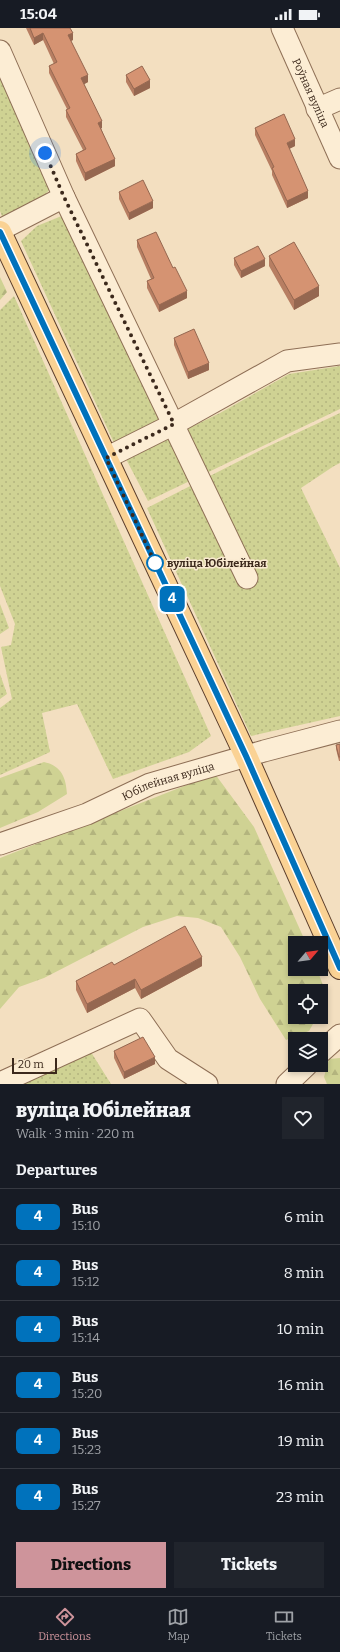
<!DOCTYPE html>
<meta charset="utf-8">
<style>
:root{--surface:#171b24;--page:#20242c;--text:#f1f3f6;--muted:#9ea1a6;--line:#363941;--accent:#ce949b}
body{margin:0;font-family:Bitter,serif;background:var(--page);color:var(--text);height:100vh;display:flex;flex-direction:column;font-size:15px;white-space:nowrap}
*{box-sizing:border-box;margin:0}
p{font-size:13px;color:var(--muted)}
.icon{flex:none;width:22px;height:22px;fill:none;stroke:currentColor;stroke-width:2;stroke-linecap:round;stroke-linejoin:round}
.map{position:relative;height:1056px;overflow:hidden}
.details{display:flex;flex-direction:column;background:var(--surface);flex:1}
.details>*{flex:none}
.badge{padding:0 8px;border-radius:6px;font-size:14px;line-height:26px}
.needle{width:26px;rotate:61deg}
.fabs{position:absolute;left:288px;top:908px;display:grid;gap:8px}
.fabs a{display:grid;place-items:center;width:40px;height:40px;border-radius:0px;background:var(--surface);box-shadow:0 2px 6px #0003;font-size:20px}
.scale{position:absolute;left:12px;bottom:10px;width:45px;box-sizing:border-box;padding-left:4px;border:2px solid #3c291c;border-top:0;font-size:11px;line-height:14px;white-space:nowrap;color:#3c291c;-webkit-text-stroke:3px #f9ead0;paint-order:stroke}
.you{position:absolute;width:20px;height:20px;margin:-10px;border:3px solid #fff;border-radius:50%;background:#1a73e8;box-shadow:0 0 0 6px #1a73e833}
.map>.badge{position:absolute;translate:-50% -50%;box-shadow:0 0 0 2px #fff}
h2{padding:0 16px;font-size:15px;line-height:36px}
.round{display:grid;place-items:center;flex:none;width:42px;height:42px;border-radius:0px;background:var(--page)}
.overview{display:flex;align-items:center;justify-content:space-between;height:68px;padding:0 16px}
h1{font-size:19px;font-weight:800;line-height:30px}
.action{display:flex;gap:8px;margin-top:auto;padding:8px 16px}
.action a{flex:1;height:46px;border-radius:0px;background:var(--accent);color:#111;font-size:16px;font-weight:800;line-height:46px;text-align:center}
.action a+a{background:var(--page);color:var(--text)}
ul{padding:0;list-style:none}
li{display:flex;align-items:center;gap:12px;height:56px;padding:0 16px;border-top:1px solid var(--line)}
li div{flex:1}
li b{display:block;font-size:15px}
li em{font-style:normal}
li .badge{min-width:44px;font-weight:700;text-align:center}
.status{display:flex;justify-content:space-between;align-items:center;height:28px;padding:0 20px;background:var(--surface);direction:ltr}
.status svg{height:11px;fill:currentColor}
.menu{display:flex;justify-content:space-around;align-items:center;height:56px;border-top:1px solid var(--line);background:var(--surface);font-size:11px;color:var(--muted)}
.menu a{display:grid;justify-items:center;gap:2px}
.menu .current{color:var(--accent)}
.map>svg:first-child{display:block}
</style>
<div class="status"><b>15:04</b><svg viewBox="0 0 49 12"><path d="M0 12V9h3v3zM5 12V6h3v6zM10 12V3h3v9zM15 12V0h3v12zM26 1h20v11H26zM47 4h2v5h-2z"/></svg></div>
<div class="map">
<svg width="340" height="1056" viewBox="0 0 340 1056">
<defs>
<pattern id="grass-dots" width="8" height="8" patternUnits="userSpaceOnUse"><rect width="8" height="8" fill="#cfd293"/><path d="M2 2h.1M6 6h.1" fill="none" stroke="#b3b47e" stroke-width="1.8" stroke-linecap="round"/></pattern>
<pattern id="forest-firs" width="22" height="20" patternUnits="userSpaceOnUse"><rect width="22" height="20" fill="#cfd293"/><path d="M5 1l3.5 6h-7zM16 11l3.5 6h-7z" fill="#b3b47e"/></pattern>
</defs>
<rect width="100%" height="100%" fill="#f3dfc0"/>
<path fill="url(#grass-dots)" d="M0 40 54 157 39 173 3 191 0 183Z
M64 187 160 393 115 417 21 213 37 198Z
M14 268 211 708 189 724 113 751 77 676 42 685 50 724 0 747V680L12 671 1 619 11 617 15 596 0 558V282Z
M340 338V381L148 473 126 431 220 385 289 346Z
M340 385V435L334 438 301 460 340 540V688L251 708 147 480 269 418Z
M0 576 9 600 0 606Z
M0 646 7 666 0 671Z
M89 1021 111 1056H24Z"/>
<path fill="url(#forest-firs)" d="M0 249 7 264 0 272Z
M44 734C62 738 66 750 67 766L38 784 0 800V750Z
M215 746 254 799 306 915H295V941H317L328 971 321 982V963H295V989H317L309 1003 286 1012 260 971 240 929 221 899 198 890 177 888 143 899 44 950 19 959 0 981V830Z
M340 1030V1056H327L324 1049 329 1031Z"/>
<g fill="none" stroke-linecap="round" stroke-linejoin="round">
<g stroke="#8e6f56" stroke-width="23">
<g id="minor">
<path id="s1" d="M282 0 340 130"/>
<path d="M0 23 64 169 247 550"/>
<path d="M317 81 340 71"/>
<path d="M0 202 64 169"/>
<path d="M106 430 174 396 287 333 340 326"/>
<path id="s2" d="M0 816 87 786 150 756 264 723 340 703"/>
<path d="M321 1024 340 1007"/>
<path d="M0 1055 140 991 168 1031 207 1056"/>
<path d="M287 1056 307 1037"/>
</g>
</g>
<g stroke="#5b3d2b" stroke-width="24">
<path id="major" d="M0 204 246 728 340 940"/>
</g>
<use href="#minor" stroke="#fcedd4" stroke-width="21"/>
<use href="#major" stroke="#fad294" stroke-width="22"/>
</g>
<path fill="#b77e62" d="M26 0H70L73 12 71 13 88 54 84 56 102 100H101L115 138 85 153 76 133V126L83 122 66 89V82L67 81 49 45V38L54 36 43 12 34 17Z
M126 47 150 60 134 68 126 54Z
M255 100 295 118 289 121 308 170 287 180 272 147V143L255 107Z
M119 164 153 180 129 192 119 171Z
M137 212 173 240 187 270 159 284 147 260V253L151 251 137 219Z
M269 228 319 268 294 282 269 238Z
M234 230 265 238 241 250 234 237Z
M174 310 209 342 188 351 174 317Z
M340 716V733H339L336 721V717Z
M114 937 202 938 141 971 135 960 87 985 76 962V953Z
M114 1023 155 1036 124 1051 114 1030Z"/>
<path fill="#956750" d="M43 5V12L34 17V10Z
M73 5V12L68 14V7Z
M88 47V54L81 58V50Z
M150 52V60L134 68V61Z
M102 93V100L98 102V95Z
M295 111V118L287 122V115Z
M115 131V138L85 153V145Z
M308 163V170L287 180V173Z
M153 173V180L129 192V185Z
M265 231V238L241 250V243Z
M319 258V268L294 282V272Z
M187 263V270L159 284V277Z
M209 335V342L188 351V344Z
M202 929V938L141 971V962Z
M135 951V960L87 985V976Z
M155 1029V1036L124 1051V1044Z"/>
<path fill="#d59372" stroke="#956750" d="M30 0H70L73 5 68 7 88 47 81 50 102 93 98 95 115 131 85 145 76 126 86 121 66 82 70 80 49 38 57 34 43 5 34 10Z
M142 38 150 52 134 61 126 47Z
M284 86 295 111 287 115 308 163 287 173 272 140 274 139 255 100Z
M143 152 153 173 129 185 119 164Z
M156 204 173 240 175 239 187 263 159 277 147 253 154 250 137 212Z
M294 214 319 258 294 272 269 228Z
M258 218 265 231 241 243 234 230Z
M194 301 209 335 188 344 174 310Z
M340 716V729H339L336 717Z
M185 898 202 929 141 962 135 951 87 976 76 953 112 934 114 937Z
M143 1009 155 1029 124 1044 114 1023Z"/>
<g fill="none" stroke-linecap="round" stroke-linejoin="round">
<g stroke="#fff" stroke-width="9">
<path id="line" d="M0 204 246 728 340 940"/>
</g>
<use href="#line" stroke="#0072bc" stroke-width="6"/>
<path stroke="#3c291c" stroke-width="4" stroke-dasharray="0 7.2" d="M45 125 64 169 174 396 106 430 155 535"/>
</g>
<circle fill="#fff" stroke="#0072bc" stroke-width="2" cx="155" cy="535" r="8"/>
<g text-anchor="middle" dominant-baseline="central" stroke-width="3" stroke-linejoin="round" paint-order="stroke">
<g font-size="11" fill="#3c291c" stroke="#f9ead0">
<text stroke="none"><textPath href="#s1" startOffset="71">Роўная вуліца</textPath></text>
<text stroke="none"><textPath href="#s2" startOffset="180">Юбілейная вуліца</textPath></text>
</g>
<g font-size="11" font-weight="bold" fill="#3c291c" stroke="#f9ead0" text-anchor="start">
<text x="167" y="535">вуліца Юбілейная</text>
</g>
</g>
</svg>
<div class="fabs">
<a><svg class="needle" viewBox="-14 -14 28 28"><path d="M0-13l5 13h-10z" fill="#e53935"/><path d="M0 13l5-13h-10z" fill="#9ea1a6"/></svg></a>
<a><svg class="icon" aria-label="locate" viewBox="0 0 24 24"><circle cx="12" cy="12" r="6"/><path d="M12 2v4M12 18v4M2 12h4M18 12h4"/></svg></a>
<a><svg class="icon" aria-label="layers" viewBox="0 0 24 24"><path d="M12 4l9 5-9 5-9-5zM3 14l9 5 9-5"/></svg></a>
</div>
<div class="scale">20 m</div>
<div class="you" style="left:45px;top:125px"></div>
<b class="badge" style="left:172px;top:571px;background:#0072bc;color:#fff">4</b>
</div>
<section class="details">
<div class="overview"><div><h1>вуліца Юбілейная</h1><p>Walk · 3 min · 220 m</p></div><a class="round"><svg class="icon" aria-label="heart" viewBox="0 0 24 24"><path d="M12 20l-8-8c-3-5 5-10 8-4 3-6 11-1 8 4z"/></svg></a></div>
<h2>Departures</h2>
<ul>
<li><span class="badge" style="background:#0072bc;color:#fff">4</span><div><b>Bus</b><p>15:10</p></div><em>6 min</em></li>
<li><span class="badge" style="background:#0072bc;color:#fff">4</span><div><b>Bus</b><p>15:12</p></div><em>8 min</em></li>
<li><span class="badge" style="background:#0072bc;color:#fff">4</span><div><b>Bus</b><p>15:14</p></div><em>10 min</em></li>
<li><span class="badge" style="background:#0072bc;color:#fff">4</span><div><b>Bus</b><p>15:20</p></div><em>16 min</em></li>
<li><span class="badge" style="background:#0072bc;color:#fff">4</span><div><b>Bus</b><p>15:23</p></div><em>19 min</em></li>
<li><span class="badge" style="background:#0072bc;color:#fff">4</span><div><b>Bus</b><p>15:27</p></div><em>23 min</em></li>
</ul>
<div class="action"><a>Directions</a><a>Tickets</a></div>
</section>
<nav class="menu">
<a class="current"><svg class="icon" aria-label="directions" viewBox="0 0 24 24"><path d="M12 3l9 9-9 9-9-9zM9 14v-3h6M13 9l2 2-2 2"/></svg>Directions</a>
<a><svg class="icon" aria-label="map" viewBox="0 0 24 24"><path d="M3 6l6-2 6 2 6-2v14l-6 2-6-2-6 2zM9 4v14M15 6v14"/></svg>Map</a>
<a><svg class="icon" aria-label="tickets" viewBox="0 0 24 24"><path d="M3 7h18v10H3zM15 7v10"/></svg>Tickets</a>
</nav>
